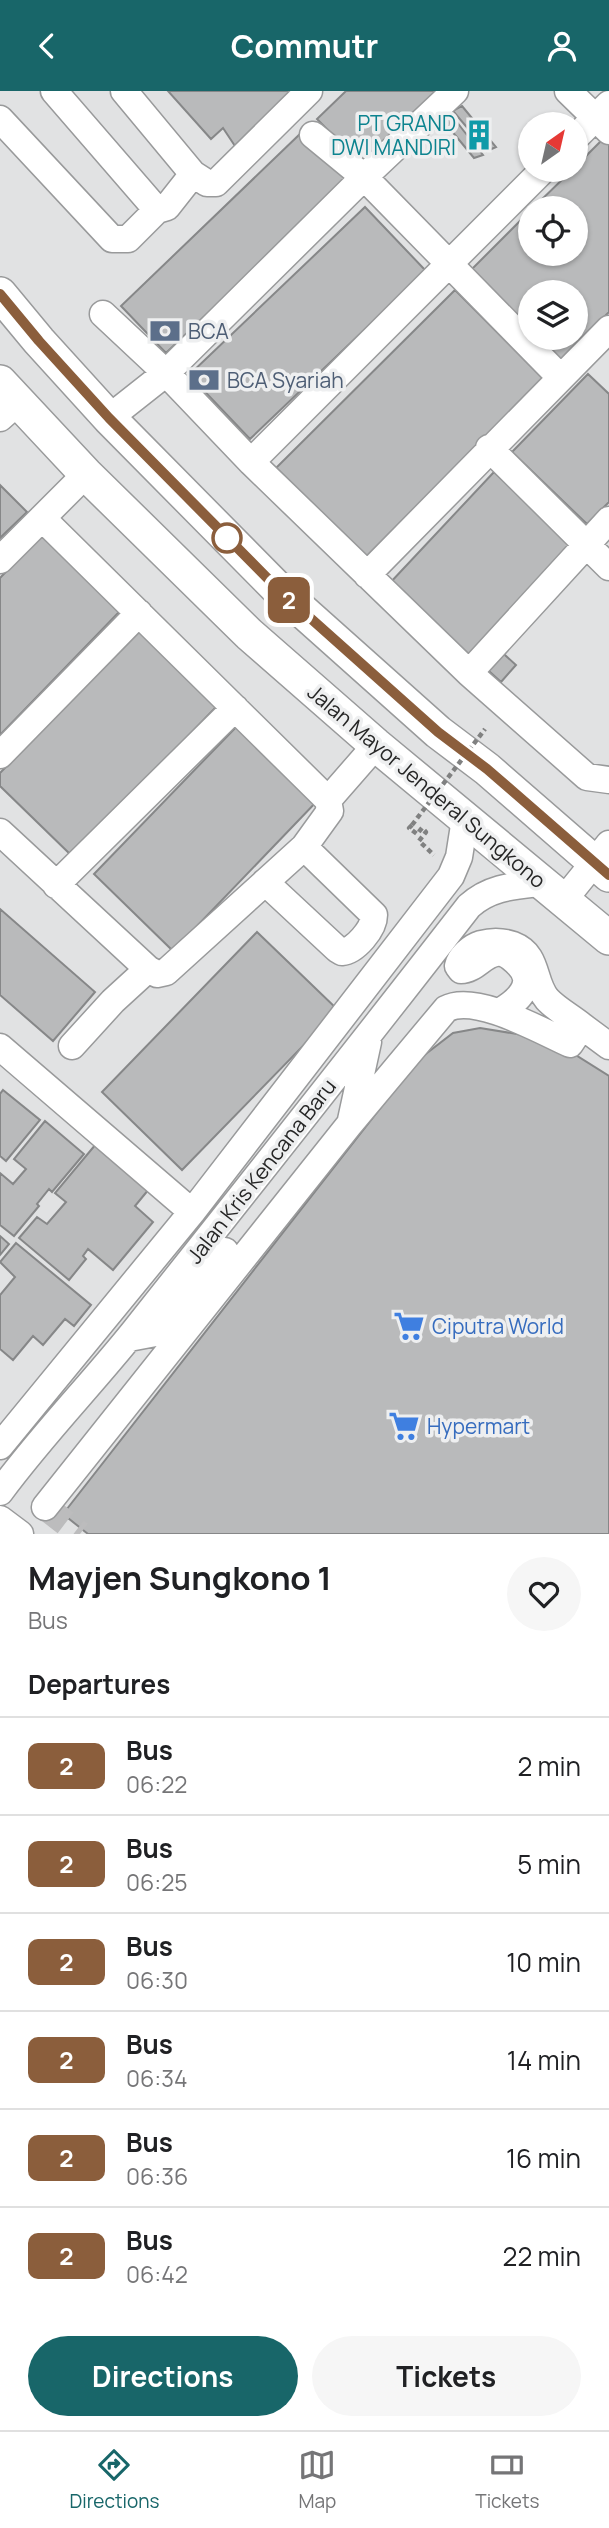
<!DOCTYPE html>
<style>
:root{--surface:#fff;--page:#f6f6f6;--text:#202124;--muted:#757577;--line:#e0e0e0;--accent:#186669}
body{margin:0;font-family:Manrope,sans-serif;background:var(--page);color:var(--text);height:100vh;display:flex;flex-direction:column;font-size:26px;white-space:nowrap}
*{box-sizing:border-box;margin:0}
p{font-size:23px;color:var(--muted)}
.icon{flex:none;width:38px;height:38px;fill:none;stroke:currentColor;stroke-width:2;stroke-linecap:round;stroke-linejoin:round}
.map{position:relative;height:1443px;overflow:hidden}
.drawer{display:flex;flex-direction:column;background:var(--surface);flex:1}
.drawer>*{flex:none}
.badge{padding:0 14px;border-radius:10px;font-size:24px;line-height:46px}
.needle{width:46px;rotate:34deg}
.controls{position:absolute;left:518px;top:21px;display:grid;gap:14px}
.controls a{display:grid;place-items:center;width:70px;height:70px;border-radius:50%;background:var(--surface);box-shadow:0 2px 5px #0004;font-size:35px}
.map>.badge{position:absolute;translate:-50% -50%;box-shadow:0 0 0 4px #fff}
h2{padding:0 28px;font-size:26px;line-height:63px}
.round{display:grid;place-items:center;flex:none;width:74px;height:74px;border-radius:37px;background:var(--page)}
.head{display:flex;align-items:center;justify-content:space-between;height:119px;padding:0 28px}
h1{font-size:33px;font-weight:700;line-height:52px}
.button{display:flex;gap:14px;margin-top:auto;padding:14px 28px}
.button a{flex:1;height:80px;border-radius:42px;background:var(--accent);color:#fff;font-size:28px;font-weight:700;line-height:80px;text-align:center}
.button a+a{background:var(--page);color:var(--text)}
ul{padding:0;list-style:none}
li{display:flex;align-items:center;gap:21px;height:98px;padding:0 28px;border-top:2px solid var(--line)}
li div{flex:1}
li b{display:block;font-size:26px}
li em{font-style:normal}
li .badge{min-width:77px;font-weight:700;text-align:center}
header{display:flex;justify-content:space-between;align-items:center;height:91px;padding:0 28px;background:var(--accent);color:#fff;font-size:32px;font-weight:700}
.dock{display:flex;justify-content:space-around;align-items:center;height:98px;border-top:2px solid var(--line);background:var(--surface);font-size:19px;color:var(--muted)}
.dock a{display:grid;justify-items:center;gap:4px}
.dock .active{color:var(--accent)}
.map>svg:first-child{display:block}
</style>
<header><svg class="icon" aria-label="back" viewBox="0 0 24 24"><path d="M15 5l-7 7 7 7"/></svg>Commutr<svg class="icon" aria-label="person" viewBox="0 0 24 24"><circle cx="12" cy="8" r="4"/><path d="M4 21q1-7 8-7t8 7"/></svg></header>
<div class="map">
<svg width="609" height="1443" viewBox="0 0 609 1443">
<rect width="100%" height="100%" fill="#e1e2e3"/>
<path fill="#b9babb" stroke="#868788" stroke-width="2" d="M168 0H299L237 58 223 37 211 48Z
M346 0H438L361 73 317 28Z
M462 15 476 32 496 56 487 60 453 20Z
M450 22 463 39 483 64 474 67 441 27Z
M301 42 347 90 166 262 121 215Z
M606 45 609 48V221L557 273 531 247H576V201H530V246L467 183 530 120V163H576V117H533L572 79H576V75Z
M365 116 426 180 250 348 189 284Z
M455 199 544 288 365 467 276 377Z
M588 283 609 303V411L587 433 512 361Z
M494 381 573 455 468 567 389 493Z
M0 394 27 421 0 447Z
M42 443 121 519 0 644V487Z
M141 537 219 613 72 765 0 695V682Z
M494 554 516 574 501 591 479 571Z
M241 631 320 707 173 860 94 783Z
M0 818 95 901 53 950 0 904Z
M257 841 338 919 182 1079 102 1001Z
M480 937 523 944 566 958 609 985V1443H88L63 1423 418 969 453 942Z
M3 999 40 1029 6 1070 0 1065V1003Z
M45 1030 84 1063 52 1101 49 1098 37 1113 39 1115 14 1145 0 1134V1082L13 1093 26 1078 14 1068Z
M96 1053 149 1098 135 1115 153 1131 113 1179 88 1158 83 1165 86 1168 69 1189 19 1147 37 1126 47 1133 66 1111 55 1102Z
M0 1145 9 1153 0 1164Z
M16 1152 91 1214 74 1235 65 1228 43 1254 33 1245 13 1269 0 1258V1204L15 1186 0 1171Z"/>
<g fill="none" stroke-linecap="round" stroke-linejoin="round">
<path stroke="#bcbcbd" stroke-width="26" stroke-dasharray="26 13" stroke-linecap="butt" d="M45 1416 80 1443"/>
<g stroke="#999a9b" stroke-width="29">
<path id="minor" d="M54 0 157 119
M124 0 193 83 207 92H216L309 0
M568 0 609 40
M0 28 112 148H128L157 119 167 116 193 83
M313 44 364 86 560 286
M576 46 609 13
M103 223 166 282 251 371 469 582 587 686 609 689
M0 327 18 311
M109 327 166 282 364 86 455 0
M489 357 609 476
M251 371 543 79
M0 469 86 383
M367 484 609 238
M469 582 609 429
M0 664 139 522
M328 709 376 654
M0 741 148 878 157 883 166 881 304 756 330 720 328 709 42 427
M265 791 337 858 342 861C355 860 374 838 374 824L304 756
M56 794 235 617
M563 810 609 753
M499 921C515 912 538 894 519 874 514 869 508 863 501 862 485 860 476 879 461 879L458 875C460 866 471 856 481 853 492 850 502 850 513 854 539 864 532 890 547 908 556 918 571 926 582 935
M72 955 113 910 148 878
M0 956 192 1121
M351 1029 368 951
M129 1247 166 1240 225 1160
M0 1355 192 1121 451 785 459 766 465 728
M0 1401C42 1344 91 1294 135 1239 247 1098 359 957 469 815 490 796 513 795 541 792
M45 1416 349 1034 446 918C475 902 541 940 570 953L582 935 609 955
M0 1428 20 1443"/>
</g>
<g stroke="#999a9b" stroke-width="36">
<path id="major" d="M0 203 39 250 109 327 280 500 438 641 487 678 609 784
M0 291 86 383 249 543 376 654 609 847"/>
</g>
<path stroke="#808181" stroke-width="4.5" stroke-dasharray="5 3.5" stroke-linecap="butt" d="M412 734 409 737 417 743 422 737 426 741 419 750 434 764"/>
<use href="#minor" stroke="#fff" stroke-width="26"/>
<use href="#major" stroke="#fff" stroke-width="33"/>
<path stroke="#808181" stroke-width="4.5" stroke-dasharray="5 3.5" stroke-linecap="butt" d="M412 734 485 638"/>
</g>
<g fill="none" stroke-linecap="round" stroke-linejoin="round">
<g stroke="#fff" stroke-width="16">
<path id="line" d="M0 203 39 250 109 327 280 500 438 641 487 678 609 784"/>
</g>
<use href="#line" stroke="#8b5e3c" stroke-width="10"/>
</g>
<defs>
<g id="building-bare" transform="scale(2.415)"><path d="M-4-6H4V6H1V3H-1V6H-4ZM-2.5-4.3h1.7v1.8h-1.7ZM.8-4.3h1.7v1.8H.8ZM-2.5-1h1.7V.8h-1.7ZM.8-1h1.7V.8H.8Z" fill="#0f9aa8" stroke="#eeeff0" stroke-width="2.5" paint-order="stroke"/></g>
<g id="bank-bare" transform="scale(2.415)"><path d="M-6-4H6V4H-6ZM0-2.3a2.3 2.3 0 1 0 0 4.6a2.3 2.3 0 1 0 0-4.6Z" fill="#5c6f8a" stroke="#eeeff0" stroke-width="2.5" paint-order="stroke"/></g>
<g id="supermarket-bare" transform="scale(2.415)"><path d="M-6-5.5h2.5l.6 2H6L4.5 2H-2.5L-4.4-4H-6ZM-1.5 3.2a1.3 1.3 0 1 0 .1 0ZM3 3.2a1.3 1.3 0 1 0 .1 0Z" fill="#3f7fe0" stroke="#eeeff0" stroke-width="2.5" paint-order="stroke"/></g>
</defs>
<g fill-rule="evenodd">
<use href="#building-bare" x="479" y="44"/>
<use href="#bank-bare" x="165" y="240"/>
<use href="#bank-bare" x="204" y="289"/>
<use href="#supermarket-bare" x="409" y="1235"/>
<use href="#supermarket-bare" x="404" y="1335"/>
</g>
<circle fill="#fff" stroke="#8b5e3c" stroke-width="3.5" cx="227" cy="447" r="14"/>
<g text-anchor="middle" dominant-baseline="central" stroke-width="7" stroke-linejoin="round" paint-order="stroke">
<g font-size="21" fill="#0d838f" stroke="#eeeff0" text-anchor="end">
<text x="456" y="32">PT GRAND<tspan x="456" dy="24">DWI MANDIRI</tspan></text>
</g>
<g font-size="21" fill="#4e5e75" stroke="#eeeff0" text-anchor="start">
<text x="188" y="240">BCA</text>
<text x="227" y="289">BCA Syariah</text>
</g>
<g font-size="21" fill="#262626" stroke="#eeeff0">
<text transform="translate(427 695) rotate(40)">Jalan Mayor Jenderal Sungkono</text>
<text transform="translate(261 1080) rotate(-52)">Jalan Kris Kencana Baru</text>
</g>
<g font-size="21" fill="#366cbe" stroke="#eeeff0" text-anchor="start">
<text x="432" y="1235">Ciputra World</text>
<text x="427" y="1335">Hypermart</text>
</g>
</g>
</svg>
<div class="controls">
<a><svg class="needle" viewBox="-14 -14 28 28"><path d="M0-13l5 13h-10z" fill="#e53935"/><path d="M0 13l5-13h-10z" fill="#757577"/></svg></a>
<a><svg class="icon" aria-label="locate" viewBox="0 0 24 24"><circle cx="12" cy="12" r="6"/><path d="M12 2v4M12 18v4M2 12h4M18 12h4"/></svg></a>
<a><svg class="icon" aria-label="layers" viewBox="0 0 24 24"><path d="M12 4l9 5-9 5-9-5zM3 14l9 5 9-5"/></svg></a>
</div>
<b class="badge" style="left:289px;top:509px;background:#8b5e3c;color:#fff">2</b>
</div>
<section class="drawer">
<div class="head"><div><h1>Mayjen Sungkono 1</h1><p>Bus</p></div><a class="round"><svg class="icon" aria-label="heart" viewBox="0 0 24 24"><path d="M12 20l-8-8c-3-5 5-10 8-4 3-6 11-1 8 4z"/></svg></a></div>
<h2>Departures</h2>
<ul>
<li><span class="badge" style="background:#8b5e3c;color:#fff">2</span><div><b>Bus</b><p>06:22</p></div><em>2 min</em></li>
<li><span class="badge" style="background:#8b5e3c;color:#fff">2</span><div><b>Bus</b><p>06:25</p></div><em>5 min</em></li>
<li><span class="badge" style="background:#8b5e3c;color:#fff">2</span><div><b>Bus</b><p>06:30</p></div><em>10 min</em></li>
<li><span class="badge" style="background:#8b5e3c;color:#fff">2</span><div><b>Bus</b><p>06:34</p></div><em>14 min</em></li>
<li><span class="badge" style="background:#8b5e3c;color:#fff">2</span><div><b>Bus</b><p>06:36</p></div><em>16 min</em></li>
<li><span class="badge" style="background:#8b5e3c;color:#fff">2</span><div><b>Bus</b><p>06:42</p></div><em>22 min</em></li>
</ul>
<div class="button"><a>Directions</a><a>Tickets</a></div>
</section>
<nav class="dock">
<a class="active"><svg class="icon" aria-label="directions" viewBox="0 0 24 24"><path d="M12 3l9 9-9 9-9-9zM9 14v-3h6M13 9l2 2-2 2"/></svg>Directions</a>
<a><svg class="icon" aria-label="map" viewBox="0 0 24 24"><path d="M3 6l6-2 6 2 6-2v14l-6 2-6-2-6 2zM9 4v14M15 6v14"/></svg>Map</a>
<a><svg class="icon" aria-label="tickets" viewBox="0 0 24 24"><path d="M3 7h18v10H3zM15 7v10"/></svg>Tickets</a>
</nav>
